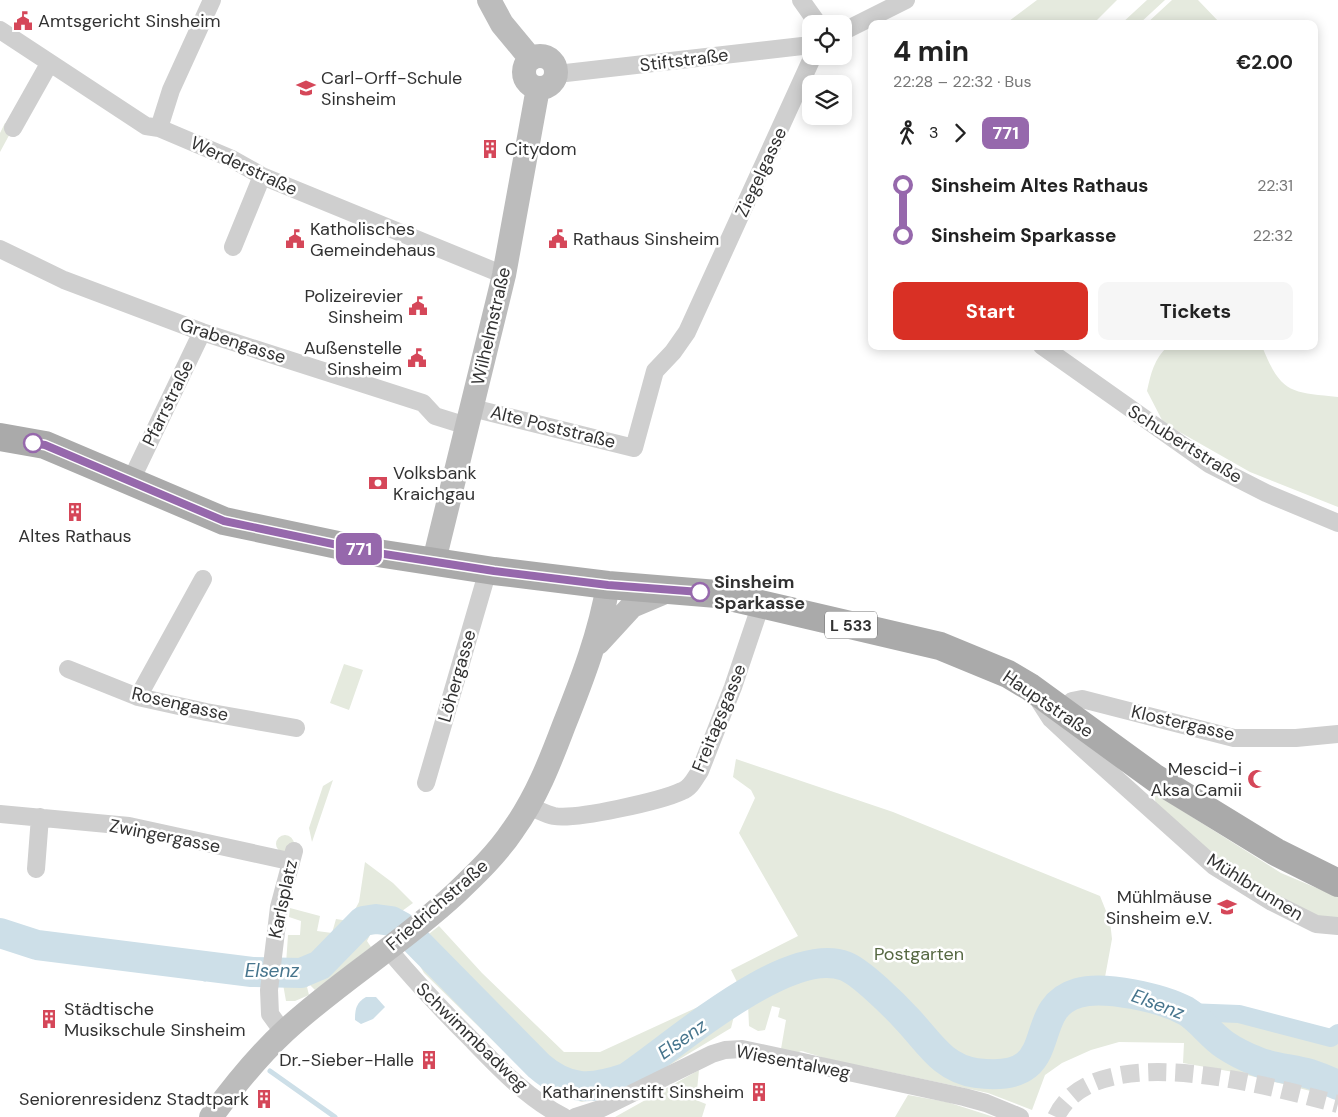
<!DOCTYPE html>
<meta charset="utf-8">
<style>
:root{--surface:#fff;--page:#f6f6f6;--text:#222;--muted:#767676;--accent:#d93025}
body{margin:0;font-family:"DM Sans",sans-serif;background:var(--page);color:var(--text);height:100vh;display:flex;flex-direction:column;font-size:19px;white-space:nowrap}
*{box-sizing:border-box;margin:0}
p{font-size:16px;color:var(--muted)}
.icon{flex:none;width:28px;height:28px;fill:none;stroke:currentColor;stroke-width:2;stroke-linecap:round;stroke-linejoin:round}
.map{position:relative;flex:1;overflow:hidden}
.panel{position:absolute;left:868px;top:20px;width:450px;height:330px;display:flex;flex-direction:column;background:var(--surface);border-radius:10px;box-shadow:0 2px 12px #0003}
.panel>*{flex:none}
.badge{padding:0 10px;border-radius:8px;font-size:18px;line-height:32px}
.fabs{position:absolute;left:802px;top:15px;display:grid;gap:10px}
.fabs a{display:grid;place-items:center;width:50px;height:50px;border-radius:10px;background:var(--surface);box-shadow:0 2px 12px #0003;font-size:25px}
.map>.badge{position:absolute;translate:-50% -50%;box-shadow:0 0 0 2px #fff}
.legs{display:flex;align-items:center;gap:8px;height:55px;padding:0 25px;font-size:16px}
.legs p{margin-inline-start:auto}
.summary{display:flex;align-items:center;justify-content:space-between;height:85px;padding:0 25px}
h1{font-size:28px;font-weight:700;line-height:38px}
.button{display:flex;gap:10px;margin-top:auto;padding:10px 25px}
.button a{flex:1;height:58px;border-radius:10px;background:var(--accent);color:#fff;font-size:20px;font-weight:700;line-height:58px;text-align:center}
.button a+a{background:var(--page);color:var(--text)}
ul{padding:0 25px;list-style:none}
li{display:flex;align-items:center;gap:18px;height:50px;font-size:19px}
li i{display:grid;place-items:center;width:8px;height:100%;margin:0 6px;background:currentColor}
li i::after{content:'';width:12px;height:12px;margin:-6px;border:4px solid;border-radius:50%;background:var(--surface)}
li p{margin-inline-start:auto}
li:first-child i{background:linear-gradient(#0000 50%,currentColor 0)}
li:last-child i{background:linear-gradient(currentColor 50%,#0000 0)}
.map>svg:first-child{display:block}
</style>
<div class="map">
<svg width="1338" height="1117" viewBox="0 0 1338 1117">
<rect width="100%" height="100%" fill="#fff"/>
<path fill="#e5eade" d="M1037 0H1117L1093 24H1005Z
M1147 0H1165L1139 24H1121Z
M1172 0H1198L1221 24H1146Z
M5 123 13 128 0 152V133Z
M1168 346H1262C1281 394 1291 392 1338 397V507L1250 472 1169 426 1162 420 1147 391C1151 373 1154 359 1168 346Z
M344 664 363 670 349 710 330 703Z
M736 759 893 812 1100 896 1110 921 1112 939 1103 988 1141 987 1182 1009H1237L1338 1034V1098L1239 1073 1183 1063 1184 1043 1119 1042 1091 1050 1062 1063 1045 1075 1032 1110 988 1093 862 1066C853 1069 814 1054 801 1051L795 1054 781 1049 786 1020 778 1017 780 1008 772 1006 765 1030 758 1031 749 1026 748 1004 731 970 798 936 739 833 755 798 751 790 733 777Z
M333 780 312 842 309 828 323 786Z
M1154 793 1281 873 1338 897V921L1315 918 1235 872 1156 806Z
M276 844a9 9 0 1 1 18 0a9 9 0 1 1-18 0Z
M365 862 393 883 413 903 398 914 368 908 349 921 333 941 320 953 298 966 286 964 288 935H300L301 921 289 917 290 908 320 916 317 931 332 933 336 919 349 921 359 902Z
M373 926H379L383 929 370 935 367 941 371 947 315 990 310 985 307 987 309 995 295 1001H286L283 984C297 982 315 976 327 968 345 957 352 935 373 926Z
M439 926 482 973 564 1052H600L724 995 734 1016 731 1028 650 1077 618 1093 582 1102 551 1092 526 1073 424 973 410 949Z
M699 1070 696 1100 706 1104 702 1117H615Z
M908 1095 947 1102 994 1117H895Z"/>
<path fill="#cddfe8" d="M366 997H376L385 1007 373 1019 361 1024 355 1020C355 1009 356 1003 366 997Z"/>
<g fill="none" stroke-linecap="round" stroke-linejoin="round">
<path stroke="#cddfe8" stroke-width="5" d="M201 965 205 979
M270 1071 335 1117"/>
<path stroke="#cddfe8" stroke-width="18" d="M1187 1012 1239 1014 1331 1038 1338 1033"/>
<path stroke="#cddfe8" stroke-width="30" d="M0 933 37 945 252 972 301 973 320 965 363 921 376 919 391 921 402 927 539 1066C568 1091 591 1090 626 1078 673 1047 787 944 845 966 861 972 895 1006 907 1019 929 1042 942 1068 976 1073 1067 1085 1022 1009 1078 993 1104 985 1162 998 1186 1011 1201 1020 1211 1036 1225 1045 1234 1051 1246 1057 1256 1061 1272 1068 1292 1069 1310 1074 1319 1077 1329 1081 1338 1085"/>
<path stroke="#d6d6d6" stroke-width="18" stroke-dasharray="18 9" stroke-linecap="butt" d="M1056 1117C1095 1035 1272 1087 1338 1104"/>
<path stroke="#cfcfcf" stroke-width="18" d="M801 0 818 24
M0 30 146 126 159 128 232 159 262 176 504 275
M844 31 906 0
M557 74 811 45
M13 128 49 64
M159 128 171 90 212 0
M233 247 262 176
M0 249 64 280 202 332 423 403 435 416 467 426
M1042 346 1209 464 1266 493 1338 523
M472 408 634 448 655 371 673 352 687 332 813 56
M134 474 202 332
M68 669 138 697 206 712 296 728
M138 697 203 579
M1040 702 1051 719 1080 746 1214 866 1272 902 1316 924 1338 926
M1064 710 1072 701 1082 699 1234 738H1296L1338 734
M426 783 488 570
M528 806C537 809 545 814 554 816 576 820 661 801 682 791 691 788 695 778 700 771L733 687 761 604
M0 814 129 826 289 861
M36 869 40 817
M388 949C414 980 442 1010 471 1039 498 1067 528 1099 564 1117
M283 1032 270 1014 269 990 279 907 294 851
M575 1117 600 1109 712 1054 725 1050 742 1049 964 1097 986 1103 1020 1117"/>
<path stroke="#bcbcbc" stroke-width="24" d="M489 0 502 24 531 59
M524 72a16 16 0 1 1 32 0a16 16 0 1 1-32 0Z
M434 561 504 275 538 88
M598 643 632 606 670 590
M211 1117C233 1087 257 1057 285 1031 338 982 401 944 455 894 476 874 497 854 513 830 536 798 550 762 564 725 582 680 600 633 608 585"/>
<path stroke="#aaa" stroke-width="28" d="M0 437 45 445 224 521 371 552 494 571 608 585 717 594 940 646 1008 674 1030 687 1155 778 1276 852 1338 883"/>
</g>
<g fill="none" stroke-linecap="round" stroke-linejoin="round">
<g stroke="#fff" stroke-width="11">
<path id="line-1" d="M33 443 45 445 224 521 371 552 494 571 608 585 700 592"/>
</g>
<use href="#line-1" stroke="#9668ac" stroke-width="8"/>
</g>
<defs>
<g id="civic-bare" transform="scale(1.5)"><path d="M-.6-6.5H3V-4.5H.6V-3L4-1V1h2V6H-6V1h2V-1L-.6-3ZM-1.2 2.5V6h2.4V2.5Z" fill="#d54759" stroke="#fff" stroke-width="2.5" paint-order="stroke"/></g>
<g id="school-bare" transform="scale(1.5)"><path d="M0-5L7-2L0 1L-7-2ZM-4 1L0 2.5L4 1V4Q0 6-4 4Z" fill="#d54759" stroke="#fff" stroke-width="2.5" paint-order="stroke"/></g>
<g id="building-bare" transform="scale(1.5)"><path d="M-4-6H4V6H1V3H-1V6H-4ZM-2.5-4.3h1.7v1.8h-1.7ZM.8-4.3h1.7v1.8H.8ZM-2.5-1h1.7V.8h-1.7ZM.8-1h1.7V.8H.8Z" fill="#d54759" stroke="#fff" stroke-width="2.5" paint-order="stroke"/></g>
<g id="bank-bare" transform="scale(1.5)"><path d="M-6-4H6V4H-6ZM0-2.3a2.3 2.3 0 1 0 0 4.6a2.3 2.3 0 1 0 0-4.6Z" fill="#d54759" stroke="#fff" stroke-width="2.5" paint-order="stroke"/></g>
<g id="mosque-bare" transform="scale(1.5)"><path d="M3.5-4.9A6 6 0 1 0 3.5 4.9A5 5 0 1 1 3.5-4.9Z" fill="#d54759" stroke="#fff" stroke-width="2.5" paint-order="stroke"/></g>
</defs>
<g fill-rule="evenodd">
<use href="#civic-bare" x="23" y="21"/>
<use href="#school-bare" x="306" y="88"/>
<use href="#building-bare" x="490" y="149"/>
<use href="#civic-bare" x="295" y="239"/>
<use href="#civic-bare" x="558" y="239"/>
<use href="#civic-bare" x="418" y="306"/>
<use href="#civic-bare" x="417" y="358"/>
<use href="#bank-bare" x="378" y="483"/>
<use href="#building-bare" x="75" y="512"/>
<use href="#mosque-bare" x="1257" y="779"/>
<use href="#school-bare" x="1227" y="907"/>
<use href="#building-bare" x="49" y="1019"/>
<use href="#building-bare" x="429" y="1060"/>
<use href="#building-bare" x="759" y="1092"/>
<use href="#building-bare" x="264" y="1099"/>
</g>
<g fill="#fff" stroke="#9668ac" stroke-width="2.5">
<circle cx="33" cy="443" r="9"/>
<circle cx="700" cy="592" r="9"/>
</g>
<g text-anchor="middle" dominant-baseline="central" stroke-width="5" stroke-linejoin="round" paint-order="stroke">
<rect fill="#fff" stroke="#707070" stroke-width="1" x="825" y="611.5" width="52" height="27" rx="4"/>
<g font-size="16" font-weight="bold" fill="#323232">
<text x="851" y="625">L 533</text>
</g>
<g font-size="18" fill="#323232" stroke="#fff" text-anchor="start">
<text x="38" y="21">Amtsgericht Sinsheim</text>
<text x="321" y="78">Carl-Orff-Schule<tspan x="321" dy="21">Sinsheim</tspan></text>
<text x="505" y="149">Citydom</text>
<text x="310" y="229">Katholisches<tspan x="310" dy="21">Gemeindehaus</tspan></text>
<text x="573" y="239">Rathaus Sinsheim</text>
<text x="403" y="296" text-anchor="end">Polizeirevier<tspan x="403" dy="21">Sinsheim</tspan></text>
<text x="402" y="348" text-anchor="end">Außenstelle<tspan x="402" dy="21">Sinsheim</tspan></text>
<text x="393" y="473">Volksbank<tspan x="393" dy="21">Kraichgau</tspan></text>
<text x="75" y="536" text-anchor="middle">Altes Rathaus</text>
<text x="1242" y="769" text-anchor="end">Mescid-i<tspan x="1242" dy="21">Aksa Camii</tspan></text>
<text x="1212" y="897" text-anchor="end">Mühlmäuse<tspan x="1212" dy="21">Sinsheim e.V.</tspan></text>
<text x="64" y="1009">Städtische<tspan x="64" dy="21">Musikschule Sinsheim</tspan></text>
<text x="414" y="1060" text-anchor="end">Dr.-Sieber-Halle</text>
<text x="744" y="1092" text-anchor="end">Katharinenstift Sinsheim</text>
<text x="249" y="1099" text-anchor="end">Seniorenresidenz Stadtpark</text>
</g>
<g font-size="18" fill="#323232" stroke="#fff">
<text transform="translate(684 60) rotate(-7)">Stiftstraße</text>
<text transform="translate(244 166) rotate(25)">Werderstraße</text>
<text transform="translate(761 172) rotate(-65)">Ziegelgasse</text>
<text transform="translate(491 326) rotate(-77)">Wilhelmstraße</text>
<text transform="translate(233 341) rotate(18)">Grabengasse</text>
<text transform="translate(168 403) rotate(-64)">Pfarrstraße</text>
<text transform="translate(553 427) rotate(14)">Alte Poststraße</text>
<text transform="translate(1185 444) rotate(32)">Schubertstraße</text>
<text transform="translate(457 676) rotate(-74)">Löhergasse</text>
<text transform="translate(180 704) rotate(13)">Rosengasse</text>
<text transform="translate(1048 704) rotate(34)">Hauptstraße</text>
<text transform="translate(719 718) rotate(-68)">Freitagsgasse</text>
<text transform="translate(1183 723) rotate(13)">Klostergasse</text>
<text transform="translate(165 836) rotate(11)">Zwingergasse</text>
<text transform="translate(1255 887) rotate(32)">Mühlbrunnen</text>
<text transform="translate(283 899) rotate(-78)">Karlsplatz</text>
<text transform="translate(437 905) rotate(-41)">Friedrichstraße</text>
<text transform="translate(472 1037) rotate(44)">Schwimmbadweg</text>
<text transform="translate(793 1062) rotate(11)">Wiesentalweg</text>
</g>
<g font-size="18" font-weight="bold" fill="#323232" stroke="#fff" text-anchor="start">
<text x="714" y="582">Sinsheim<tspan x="714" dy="21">Sparkasse</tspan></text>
</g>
<g font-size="18" fill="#576943" stroke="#fff">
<text x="919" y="954">Postgarten</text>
</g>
<g font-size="19" font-style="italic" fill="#47758d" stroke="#fff">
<text x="272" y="970">Elsenz</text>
<text transform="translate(1158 1004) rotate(20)">Elsenz</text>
<text transform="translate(682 1039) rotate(-35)">Elsenz</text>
</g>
</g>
</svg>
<div class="fabs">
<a><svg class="icon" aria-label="locate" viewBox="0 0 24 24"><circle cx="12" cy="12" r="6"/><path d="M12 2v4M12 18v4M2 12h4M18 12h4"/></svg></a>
<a><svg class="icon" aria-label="layers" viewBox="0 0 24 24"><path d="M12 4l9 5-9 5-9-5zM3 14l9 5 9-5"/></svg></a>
</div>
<b class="badge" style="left:359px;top:549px;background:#9668ac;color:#fff">771</b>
<section class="panel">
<div class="summary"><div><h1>4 min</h1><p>22:28 – 22:32 · Bus</p></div><b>€2.00</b></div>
<div class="legs"><svg class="icon" aria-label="walk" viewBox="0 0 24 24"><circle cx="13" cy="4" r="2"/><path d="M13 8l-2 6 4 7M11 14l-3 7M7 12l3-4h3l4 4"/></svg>3<svg class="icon" aria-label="forward" viewBox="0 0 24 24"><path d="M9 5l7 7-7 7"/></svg><b class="badge" style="background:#9668ac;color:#fff">771</b></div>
<ul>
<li><i style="color:#9668ac"></i><b>Sinsheim Altes Rathaus</b><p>22:31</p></li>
<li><i style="color:#9668ac"></i><b>Sinsheim Sparkasse</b><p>22:32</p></li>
</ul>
<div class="button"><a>Start</a><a>Tickets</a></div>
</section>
</div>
